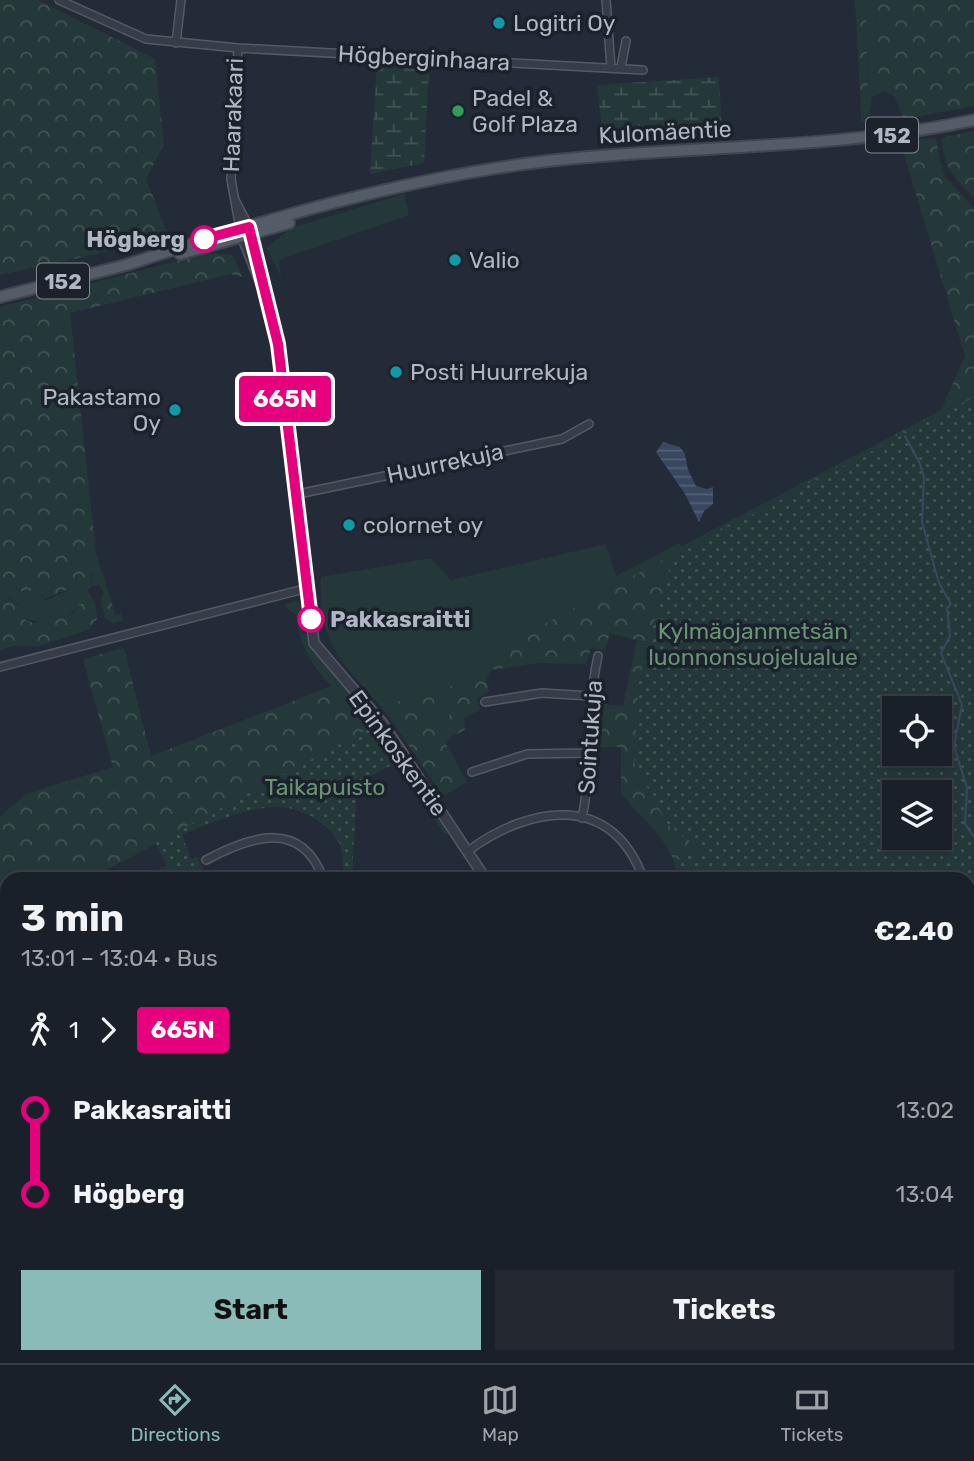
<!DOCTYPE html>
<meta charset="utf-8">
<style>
:root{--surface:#1a2029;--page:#232831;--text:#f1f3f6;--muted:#9fa3a8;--line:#383e46;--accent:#8bbbb9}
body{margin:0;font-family:Rubik,sans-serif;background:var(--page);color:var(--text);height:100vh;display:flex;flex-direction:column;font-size:26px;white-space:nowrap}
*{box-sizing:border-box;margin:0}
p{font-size:23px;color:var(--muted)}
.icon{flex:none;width:38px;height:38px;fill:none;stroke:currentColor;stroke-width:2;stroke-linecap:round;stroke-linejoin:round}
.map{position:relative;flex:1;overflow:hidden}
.drawer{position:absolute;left:0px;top:872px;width:975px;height:492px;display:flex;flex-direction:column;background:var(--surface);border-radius:21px 21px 0 0;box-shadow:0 4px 10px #0003,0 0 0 2px var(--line)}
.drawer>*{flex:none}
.badge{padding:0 14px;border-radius:5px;font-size:24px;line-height:46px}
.fabs{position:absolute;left:882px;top:696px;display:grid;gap:14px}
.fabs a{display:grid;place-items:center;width:70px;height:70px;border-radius:0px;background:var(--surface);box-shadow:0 4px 10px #0003,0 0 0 2px var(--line);font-size:35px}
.map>.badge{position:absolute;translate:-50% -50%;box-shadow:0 0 0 4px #fff}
.legs{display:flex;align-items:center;gap:10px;height:77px;padding:0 21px;font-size:23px}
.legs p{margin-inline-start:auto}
.headline{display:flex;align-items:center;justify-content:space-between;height:119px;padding:0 21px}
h1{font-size:38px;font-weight:700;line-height:52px}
.primary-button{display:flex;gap:14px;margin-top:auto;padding:14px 21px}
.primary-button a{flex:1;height:80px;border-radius:0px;background:var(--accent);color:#111;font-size:28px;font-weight:700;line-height:80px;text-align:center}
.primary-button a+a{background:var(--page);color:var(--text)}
ul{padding:0 21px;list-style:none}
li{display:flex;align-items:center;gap:24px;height:84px;font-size:26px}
li i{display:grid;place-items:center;width:10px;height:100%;margin:0 9px;background:currentColor}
li i::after{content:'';width:18px;height:18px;margin:-9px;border:5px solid;border-radius:50%;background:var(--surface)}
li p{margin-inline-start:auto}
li:first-child i{background:linear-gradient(#0000 50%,currentColor 0)}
li:last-child i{background:linear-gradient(currentColor 50%,#0000 0)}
.tab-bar{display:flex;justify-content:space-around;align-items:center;height:98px;border-top:2px solid var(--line);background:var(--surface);font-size:19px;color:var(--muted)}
.tab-bar a{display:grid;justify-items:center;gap:4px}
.tab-bar .active{color:var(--accent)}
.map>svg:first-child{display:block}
</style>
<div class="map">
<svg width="974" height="1363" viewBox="0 0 974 1363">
<defs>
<pattern id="forest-crowns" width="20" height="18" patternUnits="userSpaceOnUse" patternTransform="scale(1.75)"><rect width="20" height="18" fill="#253839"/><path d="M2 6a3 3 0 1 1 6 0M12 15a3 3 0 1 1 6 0" fill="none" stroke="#425354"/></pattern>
<pattern id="wetland-marsh" width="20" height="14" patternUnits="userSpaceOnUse" patternTransform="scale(1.75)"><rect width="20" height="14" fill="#253839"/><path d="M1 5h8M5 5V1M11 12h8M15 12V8" fill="none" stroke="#425354"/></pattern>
<pattern id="park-dots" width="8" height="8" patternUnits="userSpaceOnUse" patternTransform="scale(1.75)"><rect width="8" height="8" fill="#253839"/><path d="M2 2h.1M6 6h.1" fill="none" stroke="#425354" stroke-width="1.8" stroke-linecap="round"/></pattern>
<pattern id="water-rules" width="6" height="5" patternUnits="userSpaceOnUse" patternTransform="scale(1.75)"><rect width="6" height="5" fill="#394860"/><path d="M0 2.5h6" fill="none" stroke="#536075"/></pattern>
</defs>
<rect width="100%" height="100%" fill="#222b37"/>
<path fill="#253839" d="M866 0H876L879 88 885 91 872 97 869 120 861 122 860 93 868 91Z
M918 140 941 164 946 177 937 167 912 181 911 178 935 165 913 141Z
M404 194 409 215 284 258 279 261 281 277 266 248 291 228Z
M941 410 496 650 451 687 453 705 442 736 435 726 400 699 388 715C346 665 317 648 321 577L431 558 451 580 606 544 616 576 680 543 682 546Z
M96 553 111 600 101 601 103 591 99 585 92 586V574L41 596 45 601 70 589 87 590 95 602 78 604C69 625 37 623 20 617L22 606 5 596 0 597V587L27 592 47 586Z
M296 601 300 603 303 634H306L313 650 380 726 451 832 444 834 396 763 392 765C384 753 378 738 369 727 337 686 302 671 296 615L286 608 285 604Z
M324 649 385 718 462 835 461 836Z"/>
<path fill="url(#forest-crowns)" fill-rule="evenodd" d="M0 0H38L155 59 164 144 146 179 169 238 0 275Z
M855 0H866L868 92 860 93Z
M876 0H974V106L904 119 895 97 879 88Z
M974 131V198C951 176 946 169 941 138Z
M936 138 941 164 918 140Z
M913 141 935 165 911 178 901 143Z
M937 167 974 209V1161L968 878H651L677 871C668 836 642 820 621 793V747H592L594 703 623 706 637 640 610 633 605 650 591 648 586 664 539 663 491 670 486 679 489 692 477 698 480 710 464 718 465 730 452 736 446 744 467 782 443 796 388 715 400 699 434 692 435 726 442 735 453 705 450 687 496 650 941 410 965 356 912 181ZM894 709H940V754H894ZM894 793H940V838H894Z
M208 253 233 255 242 277 231 274 70 313 96 553 47 586 27 592 0 587V307Z
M89 565 92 586 87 590 69 589 39 601 53 585Z
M4 596 22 607 20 617 33 623 45 620 47 612 59 611 67 616 74 613 78 604 95 602 97 619 89 630 39 646H13L0 650V597Z
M111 600 115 615 121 614 123 621 112 623 105 618 101 601Z
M124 648 151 756 332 686 370 728 392 765 357 783 352 874 343 873C344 849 340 837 320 822 277 789 226 818 182 834L191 859 156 878 155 871 167 866 156 844 91 878H7V924L0 928V816L26 794 113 767 83 659Z"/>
<path fill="url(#wetland-marsh)" d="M377 64 429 67 424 163 370 174Z
M719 77 722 130 603 139 597 85Z"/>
<path fill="url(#park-dots)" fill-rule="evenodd" d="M974 397V1363H581V1356H968V878H651L677 871 674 861 702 850 668 825 634 763 639 675 673 557ZM894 709H940V754H894ZM894 793H940V838H894Z
M370 728 396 763 357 783 352 874 343 873 344 849C300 780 242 812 182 834L190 859 197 857 203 869 197 873 200 878H156L155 871 167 866 156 843Z
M7 1098V1169L0 1172V1100Z
M0 1267 7 1270V1336L0 1325Z
M20 1356 90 1358 91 1361 135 1356H184L178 1363H25Z
M249 1356H561L563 1363H244Z"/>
<path fill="url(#water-rules)" d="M663 442 680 447 685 454 688 470 696 486 707 489 713 487V504L704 511 699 522 685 494 656 452Z"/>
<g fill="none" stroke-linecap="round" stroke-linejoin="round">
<path stroke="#394860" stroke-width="2" d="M905 436 920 464 924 477 922 522 939 583 951 604 947 608 950 636 941 653 962 705 954 746 967 788 965 824 974 837
M968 1289 974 1286
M929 1356 930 1363
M952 1356V1363
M777 1363 788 1356"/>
<g stroke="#535a65" stroke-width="10">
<path id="minor" d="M59 0 146 39 238 48 231 179 240 229
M606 0 611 68
M176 43 181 0
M238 48 643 70
M621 67 626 41
M235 200 249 227
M298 494 562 439 589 424
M0 667 308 588
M485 702 542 693 590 696
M472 772 527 754 587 753
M582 818C593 765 586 710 598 656
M468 851C529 806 611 791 643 878
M206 860C251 836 301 819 323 878
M332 878H348
M0 987 7 980
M0 1030 7 1052
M0 1095 7 1093
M0 1230 7 1227"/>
</g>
<g stroke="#535a65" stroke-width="12">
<path id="tertiary" d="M250 230 260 271
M240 231 262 286 278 344 314 643 383 724 485 878
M0 1345 7 1355
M572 1356 573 1363
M192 1363 198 1356"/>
</g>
<g stroke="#3f4651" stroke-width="14">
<path id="primary" d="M180 254 289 223
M126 265C263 220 404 178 547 161 690 145 833 150 974 120
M0 297 130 264"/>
</g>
<use href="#minor" stroke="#363d48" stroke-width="7"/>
<use href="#tertiary" stroke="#363d48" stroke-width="9"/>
<use href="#primary" stroke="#545c68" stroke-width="10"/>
</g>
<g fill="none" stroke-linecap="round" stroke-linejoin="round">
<g stroke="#fff" stroke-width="16">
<path id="line-1" d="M204 239 249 227 278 344 311 619"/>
</g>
<use href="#line-1" stroke="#e6007e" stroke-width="10"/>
</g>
<g fill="#0f9aa8" stroke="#1b222c" stroke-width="2.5">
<circle cx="499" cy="23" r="7"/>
<circle cx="455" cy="260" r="7"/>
<circle cx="396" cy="372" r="7"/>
<circle cx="175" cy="410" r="7"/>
<circle cx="349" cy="525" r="7"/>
</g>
<circle fill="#2e9e5b" stroke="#1b222c" stroke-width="2.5" cx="458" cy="111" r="7"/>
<g fill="#fff" stroke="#e6007e" stroke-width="3.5">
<circle cx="204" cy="239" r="12"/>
<circle cx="311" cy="619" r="12"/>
</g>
<g text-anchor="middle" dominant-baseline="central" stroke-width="7" stroke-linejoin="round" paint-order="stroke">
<g fill="#1b222c" stroke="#838a96" stroke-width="2">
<rect x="866" y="117.5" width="52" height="35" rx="5"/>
<rect x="37" y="263.5" width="52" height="35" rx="5"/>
</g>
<g font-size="21" font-weight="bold" fill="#b0b7c4">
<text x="892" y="135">152</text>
<text x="63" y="281">152</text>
</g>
<g font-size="23" fill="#b0b7c4" stroke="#1b222c" text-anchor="start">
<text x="513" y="23">Logitri Oy</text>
<text x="472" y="98">Padel &amp;<tspan x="472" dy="26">Golf Plaza</tspan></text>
<text x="469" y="260">Valio</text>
<text x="410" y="372">Posti Huurrekuja</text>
<text x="161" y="397" text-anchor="end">Pakastamo<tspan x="161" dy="26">Oy</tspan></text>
<text x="363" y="525">colornet oy</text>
</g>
<g font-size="23" fill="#b0b7c4" stroke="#1b222c">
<text transform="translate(424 58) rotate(3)">Högberginhaara</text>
<text transform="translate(233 115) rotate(-88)">Haarakaari</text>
<text transform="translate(665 132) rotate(-3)">Kulomäentie</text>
<text transform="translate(445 463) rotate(-12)">Huurrekuja</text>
<text transform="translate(590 737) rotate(-86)">Sointukuja</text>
<text transform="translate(398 753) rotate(54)">Epinkoskentie</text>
</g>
<g font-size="23" font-weight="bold" fill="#b0b7c4" stroke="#1b222c" text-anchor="end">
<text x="185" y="239">Högberg</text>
<text x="330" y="619" text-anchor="start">Pakkasraitti</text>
</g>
<g font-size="23" fill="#699374" stroke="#1b222c">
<text x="753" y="631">Kylmäojanmetsän<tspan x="753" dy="26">luonnonsuojelualue</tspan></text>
<text x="325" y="787">Taikapuisto</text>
</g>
</g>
</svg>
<div class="fabs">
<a><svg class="icon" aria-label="locate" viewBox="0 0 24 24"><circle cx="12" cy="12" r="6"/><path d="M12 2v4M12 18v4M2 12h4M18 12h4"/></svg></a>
<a><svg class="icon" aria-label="layers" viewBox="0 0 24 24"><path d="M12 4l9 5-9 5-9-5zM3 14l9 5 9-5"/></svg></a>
</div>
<b class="badge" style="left:285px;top:399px;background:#e6007e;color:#fff">665N</b>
<section class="drawer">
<div class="headline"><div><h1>3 min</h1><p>13:01 – 13:04 · Bus</p></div><b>€2.40</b></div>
<div class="legs"><svg class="icon" aria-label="walk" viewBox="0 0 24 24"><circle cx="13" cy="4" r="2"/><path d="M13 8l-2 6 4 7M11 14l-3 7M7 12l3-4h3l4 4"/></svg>1<svg class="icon" aria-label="forward" viewBox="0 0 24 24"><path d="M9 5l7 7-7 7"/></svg><b class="badge" style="background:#e6007e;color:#fff">665N</b></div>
<ul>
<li><i style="color:#e6007e"></i><b>Pakkasraitti</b><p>13:02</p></li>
<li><i style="color:#e6007e"></i><b>Högberg</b><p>13:04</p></li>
</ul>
<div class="primary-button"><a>Start</a><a>Tickets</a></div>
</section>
</div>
<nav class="tab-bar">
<a class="active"><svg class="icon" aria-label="directions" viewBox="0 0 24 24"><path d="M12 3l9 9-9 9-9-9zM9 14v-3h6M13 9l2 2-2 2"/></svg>Directions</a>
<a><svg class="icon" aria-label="map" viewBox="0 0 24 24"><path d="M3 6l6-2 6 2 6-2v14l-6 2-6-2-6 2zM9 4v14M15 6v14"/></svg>Map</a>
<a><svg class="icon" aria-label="tickets" viewBox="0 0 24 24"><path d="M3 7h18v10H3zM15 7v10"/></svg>Tickets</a>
</nav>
